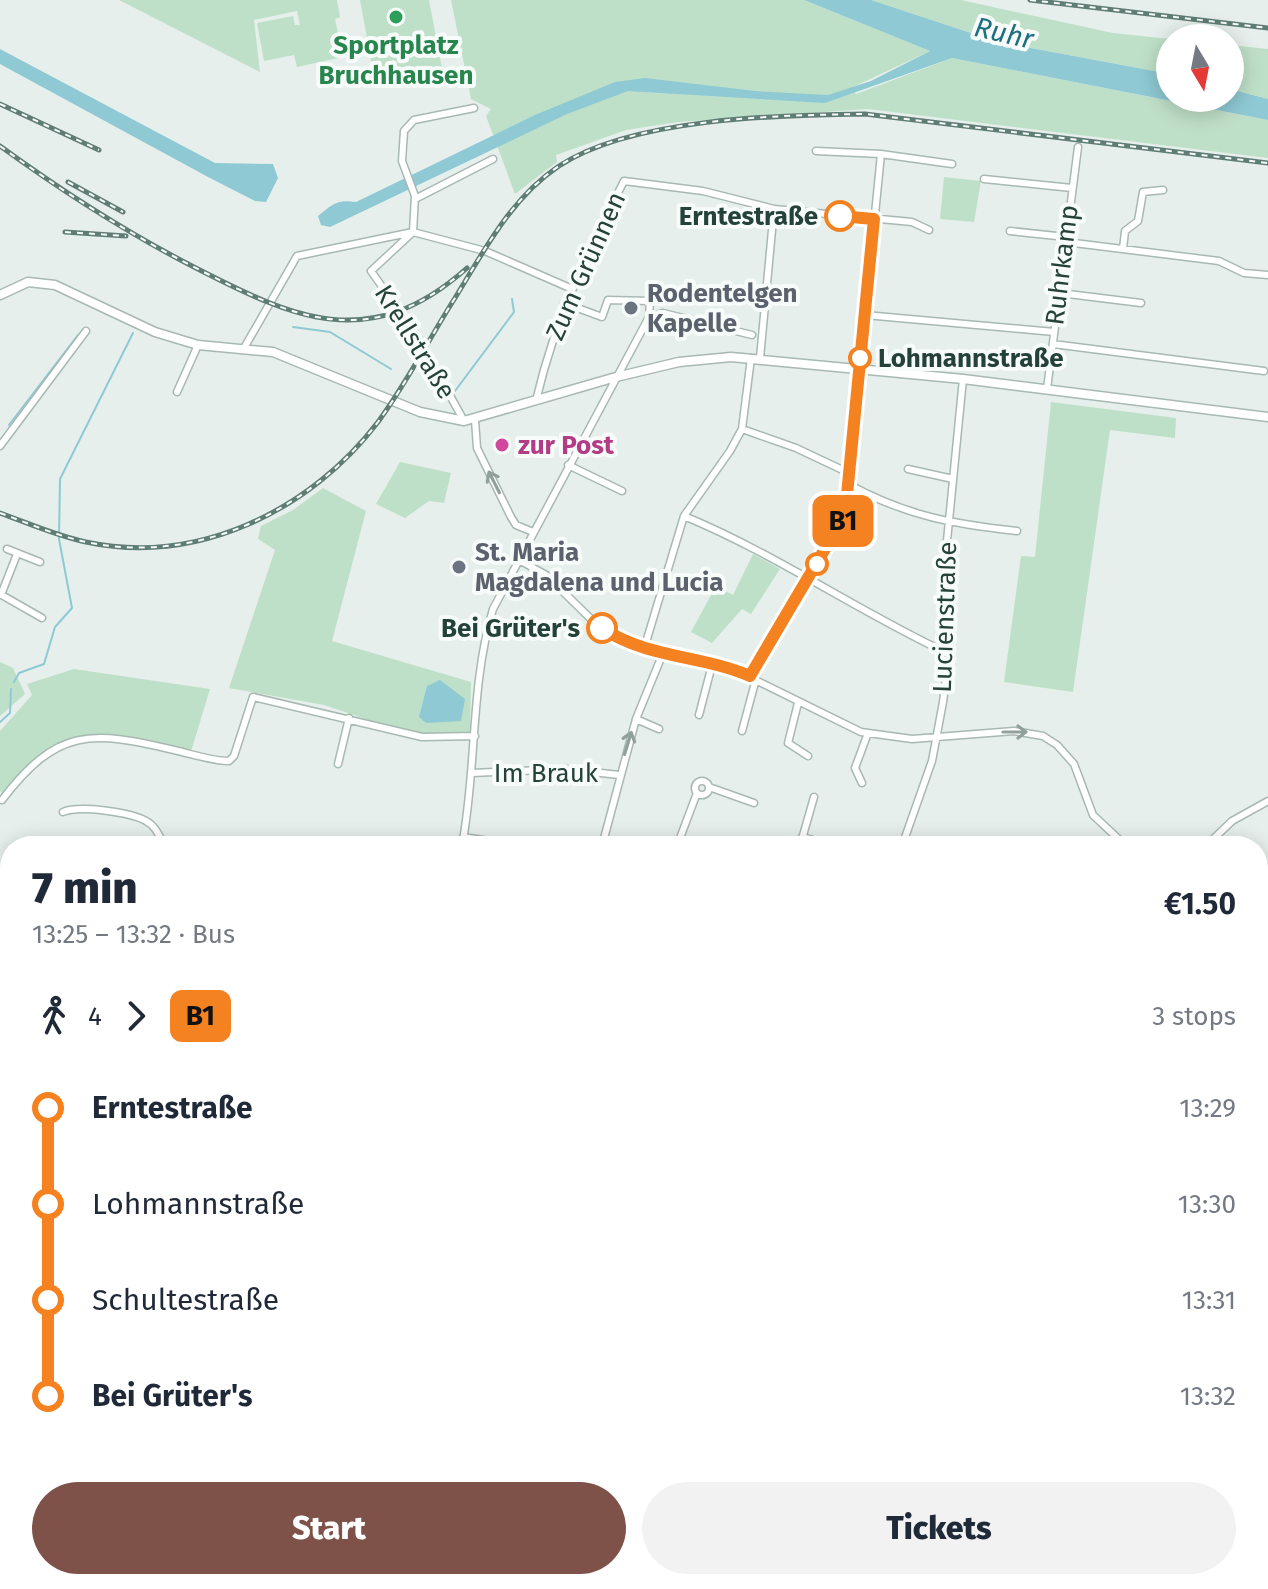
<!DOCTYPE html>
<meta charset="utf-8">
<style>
:root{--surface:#fff;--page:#f2f2f3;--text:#1f2937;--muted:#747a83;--accent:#7f5249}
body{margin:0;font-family:"Fira Sans",sans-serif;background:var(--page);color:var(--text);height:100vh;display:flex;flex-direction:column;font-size:30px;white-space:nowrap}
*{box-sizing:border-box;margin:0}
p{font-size:26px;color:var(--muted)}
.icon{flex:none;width:44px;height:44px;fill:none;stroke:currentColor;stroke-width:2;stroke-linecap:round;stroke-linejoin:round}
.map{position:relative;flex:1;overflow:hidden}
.side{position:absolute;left:0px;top:836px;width:1268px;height:754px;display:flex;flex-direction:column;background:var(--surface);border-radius:32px 32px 0 0;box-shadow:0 4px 20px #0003}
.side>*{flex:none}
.badge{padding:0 16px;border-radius:12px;font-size:28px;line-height:52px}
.needle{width:52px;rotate:170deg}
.controls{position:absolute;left:1156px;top:24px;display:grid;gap:16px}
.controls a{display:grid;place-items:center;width:88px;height:88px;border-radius:50%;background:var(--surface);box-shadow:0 4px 20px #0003;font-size:40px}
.map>.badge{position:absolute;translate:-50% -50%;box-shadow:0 0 0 4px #fff}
.legs{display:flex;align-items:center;gap:12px;height:88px;padding:0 32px;font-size:26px}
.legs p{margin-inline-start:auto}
.headline{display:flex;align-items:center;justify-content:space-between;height:136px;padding:0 32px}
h1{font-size:44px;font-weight:800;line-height:60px}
.action{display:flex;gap:16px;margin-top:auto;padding:16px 32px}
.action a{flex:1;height:92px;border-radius:48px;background:var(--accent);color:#fff;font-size:32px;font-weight:800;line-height:92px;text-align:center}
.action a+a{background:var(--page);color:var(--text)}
ul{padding:0 32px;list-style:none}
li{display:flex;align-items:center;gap:28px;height:96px;font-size:30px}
li i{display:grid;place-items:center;width:12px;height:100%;margin:0 10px;background:currentColor}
li i::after{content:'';width:20px;height:20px;margin:-10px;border:6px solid;border-radius:50%;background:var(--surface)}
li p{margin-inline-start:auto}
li:first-child i{background:linear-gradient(#0000 50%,currentColor 0)}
li:last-child i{background:linear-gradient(currentColor 50%,#0000 0)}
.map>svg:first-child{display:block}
</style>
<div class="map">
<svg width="1268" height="1589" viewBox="0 0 1268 1589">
<rect width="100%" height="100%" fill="#e6efeb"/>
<path fill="#bfe0c8" d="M119 0H337L340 17 335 19 343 57 297 67 294 55 264 61 257 23 293 16 295 25H300L297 11 254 20 260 72Z
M360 0H429L443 74 376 87Z
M451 0H804L930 51 851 88 856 94 952 58 1268 120V158L868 109 678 122 626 130 556 155 557 162 515 194 486 116 491 109 471 99Z
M871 0H961L1113 33 1170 39V74L998 42Z
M1230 45 1268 49V99L1230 89Z
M944 177 981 181 974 222 940 219Z
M1051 402 1176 418 1175 438 1110 430 1073 692 1004 682 1021 556 1035 557Z
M400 462 451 473 444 503 429 501 405 518 376 504Z
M323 488 366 511 332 641 471 682 470 732 413 735 324 705 229 688 275 550 258 539 261 526 293 510Z
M753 554 780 569 751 614 742 609 712 643 691 632 716 586 733 595Z
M0 662 13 668 25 694 0 716Z
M74 669 210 689 190 755C143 746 88 726 44 756 30 766 18 785 6 798L0 791V731L32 695 27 684Z
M1258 1032 1268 1033V1207L1258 1208Z
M0 1185 10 1187V1368L0 1369Z
M1268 1255V1589H0V1415L10 1416V1580H1258V1257Z"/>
<path fill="#8ec9d4" d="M804 0H871L998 42 1170 74V98H1230V89L1268 99V120L952 58 825 103 628 91 567 114 330 227 321 225 318 216C332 205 336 199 356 202L535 115 615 82 645 78 755 91 828 95 871 81 930 51Z
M0 49 215 163 273 164 278 178 266 202 255 201 208 177 0 64Z
M440 680 465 699 461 721 426 723 419 717 427 686Z"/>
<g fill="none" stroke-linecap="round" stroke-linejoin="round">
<path stroke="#8ec9d4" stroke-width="2" d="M293 327 330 332 391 369
M455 391 514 312 512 299
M439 392 446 395
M9 425 78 335
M14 682 19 673 44 664 55 627 72 608 59 539 60 479 133 333
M0 722 10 713 11 689
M0 1531H10
M797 1580 798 1589
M365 1589 370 1580"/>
<g stroke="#a8b8b2" stroke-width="9">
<path id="minor" d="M816 151 881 154 952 164
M984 179 1072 188
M415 199 493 159
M1010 231 1066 237
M413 232 371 271 419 339 464 421
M413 232 415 196 402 161 404 131 414 120 474 108
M1066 242 1219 261 1244 273 1268 275
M1123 249 1125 231 1138 221 1143 192 1163 190
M1060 293 1141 303
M564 303 602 317 608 300 650 301 649 317
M865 315 1054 332
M649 317 663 313 752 335
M1053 344 1264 371
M244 348 297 256 413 232 485 251 570 288
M760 358 774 209
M1047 389 1078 147
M177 392 198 345
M537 397C555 319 588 252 624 181L703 191 774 209 912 222 929 230
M475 420 477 448 511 517 516 525 533 532
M742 429 796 448 849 473
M0 446 86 331
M568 465 622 491
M908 469 953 479
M848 484C906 516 953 524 1017 531
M684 516C776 554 859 612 949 654
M7 549 40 562
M519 560 546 575 593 621 627 643 733 669 861 732 912 739 1014 731 1043 736 1057 745 1074 764 1093 815 1126 846
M0 594 42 618
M1 595 17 554
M644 649 684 516 730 451 742 429 751 358
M750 676 845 515 881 154
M798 703 788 743 808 756
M699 715 713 661
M636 719 659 729
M742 731 756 679
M338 764 349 718
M472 773 565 769 619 775
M695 788a7 7 0 1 1 14 0a7 7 0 1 1-14 0Z
M862 783 855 768 868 733
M709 787 754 803
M2 800C57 728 90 730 174 750 192 754 211 761 229 761L234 756 253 697 422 737 475 736
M63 812C79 805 130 812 146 821 154 825 158 833 162 841L209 846
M463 837 522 846
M802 837 834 846
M135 846 162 841
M462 846C477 767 470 686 493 609L649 317
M602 846 636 719 663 653
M677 846 697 793
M800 846 814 797
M902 846 932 761 943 702 949 654 945 561 963 379
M1206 846 1232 821 1268 801
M0 1036 10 1027
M0 1106 10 1092"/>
</g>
<g stroke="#a8b8b2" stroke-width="11">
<path id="tertiary" d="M0 295 28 282 55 285 155 332 198 345 273 352 420 412 464 421 616 377 679 362 731 357 963 379 1268 417"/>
</g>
<g stroke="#c2cac8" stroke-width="15">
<path id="motorway" d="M1258 1228 1268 1227
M1258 1244 1268 1243
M0 1383 10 1382
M0 1396H10
M0 1410 10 1411"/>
</g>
<use href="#minor" stroke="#fff" stroke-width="6"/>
<use href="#tertiary" stroke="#fff" stroke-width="8"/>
<use href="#motorway" stroke="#2f6f62" stroke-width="12"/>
<g stroke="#5f7d75" stroke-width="5">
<path id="rail" d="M1030 0 1268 28
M0 104 99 150
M0 146C62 191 124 231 192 266 293 318 369 355 467 268
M68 182 123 212
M65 232 126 236
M0 513C28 523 57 536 86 542 198 566 311 510 378 422 406 384 429 339 455 298 484 251 511 198 559 166 632 118 778 115 865 114L1268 163"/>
</g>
<use href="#rail" stroke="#f7fbf9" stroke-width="2" stroke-dasharray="6" stroke-linecap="butt"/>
</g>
<defs><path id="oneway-shaft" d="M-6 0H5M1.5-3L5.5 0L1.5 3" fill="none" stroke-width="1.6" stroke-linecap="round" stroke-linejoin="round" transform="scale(2)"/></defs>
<g stroke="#92a09c">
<use href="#oneway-shaft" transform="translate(494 482) rotate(-117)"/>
<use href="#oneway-shaft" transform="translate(1015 732)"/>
<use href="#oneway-shaft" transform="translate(628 743) rotate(-73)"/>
</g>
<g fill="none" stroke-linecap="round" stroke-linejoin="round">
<g stroke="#fff" stroke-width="18">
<path id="line-1" d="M602 628C646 658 702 655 750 676L845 515 874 219 840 216"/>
</g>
<use href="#line-1" stroke="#f58220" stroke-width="12"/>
</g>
<circle fill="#2e9e5b" stroke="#f7fbf9" stroke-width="3" cx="396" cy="17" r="8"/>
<g fill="#fff" stroke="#f58220" stroke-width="4">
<circle cx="840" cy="216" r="14"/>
<circle cx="860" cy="358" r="10"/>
<circle cx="817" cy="564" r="10"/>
<circle cx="602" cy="628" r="14"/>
</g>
<g fill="#6b7280" stroke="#f7fbf9" stroke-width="3">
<circle cx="631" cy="308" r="8"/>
<circle cx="459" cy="567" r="8"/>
</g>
<circle fill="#d1479c" stroke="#f7fbf9" stroke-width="3" cx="502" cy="445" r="8"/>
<g text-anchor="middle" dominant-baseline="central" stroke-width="8" stroke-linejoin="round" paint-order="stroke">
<g font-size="26" font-weight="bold" fill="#27864d" stroke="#f7fbf9">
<text x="396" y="45">Sportplatz<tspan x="396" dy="30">Bruchhausen</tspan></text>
</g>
<g font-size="26" font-weight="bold" fill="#24423a" stroke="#f7fbf9" text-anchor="end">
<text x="818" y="216">Erntestraße</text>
<text x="878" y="358" text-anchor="start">Lohmannstraße</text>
<text x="580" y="628">Bei Grüter's</text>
</g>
<g font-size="26" fill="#24423a" stroke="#f7fbf9">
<text transform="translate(1062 265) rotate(-83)">Ruhrkamp</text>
<text transform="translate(586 266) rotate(-66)">Zum Grünnen</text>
<text transform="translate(415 342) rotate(58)">Krellstraße</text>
<text transform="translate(945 617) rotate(-88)">Lucienstraße</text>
<text x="546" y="773">Im Brauk</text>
</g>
<g font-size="26" font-weight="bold" fill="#5b616d" stroke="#f7fbf9" text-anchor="start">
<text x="647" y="293">Rodentelgen<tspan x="647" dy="30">Kapelle</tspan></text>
<text x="475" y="552">St. Maria<tspan x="475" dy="30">Magdalena und Lucia</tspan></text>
</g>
<g font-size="26" font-weight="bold" fill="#b23c85" stroke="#f7fbf9" text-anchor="start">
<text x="518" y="445">zur Post</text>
</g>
<g font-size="28" font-style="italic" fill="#1c6f80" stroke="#f7fbf9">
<text transform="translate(1004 33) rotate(13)">Ruhr</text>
</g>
</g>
</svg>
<div class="controls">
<a><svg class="needle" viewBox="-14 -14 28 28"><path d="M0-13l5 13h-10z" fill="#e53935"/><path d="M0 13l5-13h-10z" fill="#747a83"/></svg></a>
</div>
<b class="badge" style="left:843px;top:521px;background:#f58220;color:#111">B1</b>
<section class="side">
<div class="headline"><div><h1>7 min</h1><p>13:25 – 13:32 · Bus</p></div><b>€1.50</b></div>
<div class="legs"><svg class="icon" aria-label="walk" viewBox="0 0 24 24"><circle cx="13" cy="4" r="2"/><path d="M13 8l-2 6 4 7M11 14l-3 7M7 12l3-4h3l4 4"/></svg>4<svg class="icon" aria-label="forward" viewBox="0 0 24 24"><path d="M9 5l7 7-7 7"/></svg><b class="badge" style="background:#f58220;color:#111">B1</b><p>3 stops</p></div>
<ul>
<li><i style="color:#f58220"></i><b>Erntestraße</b><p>13:29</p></li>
<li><i style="color:#f58220"></i><span>Lohmannstraße</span><p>13:30</p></li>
<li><i style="color:#f58220"></i><span>Schultestraße</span><p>13:31</p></li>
<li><i style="color:#f58220"></i><b>Bei Grüter's</b><p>13:32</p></li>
</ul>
<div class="action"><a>Start</a><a>Tickets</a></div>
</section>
</div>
